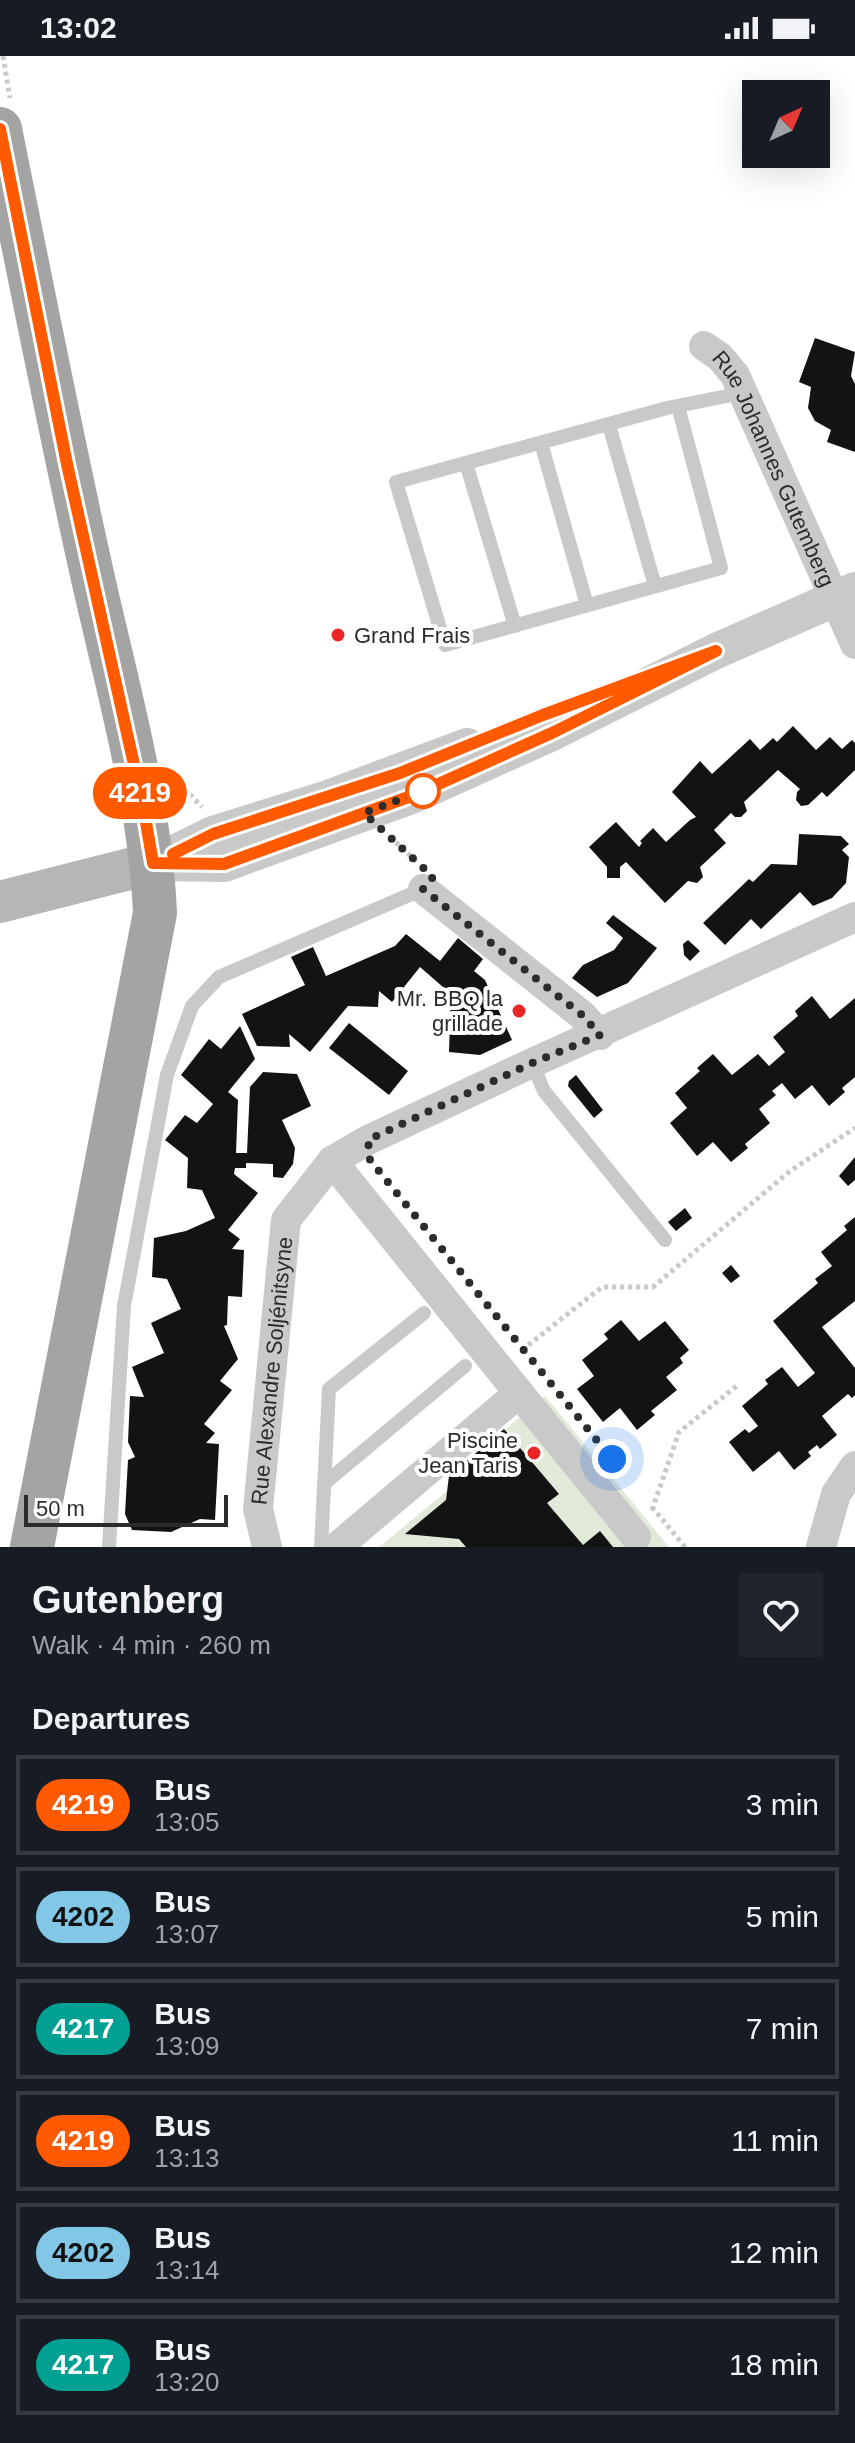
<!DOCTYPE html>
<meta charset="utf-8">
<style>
:root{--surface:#171b24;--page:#20242c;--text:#f1f3f6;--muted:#9ea1a6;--line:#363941}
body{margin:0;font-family:Helvetica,sans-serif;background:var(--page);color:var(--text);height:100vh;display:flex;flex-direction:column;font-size:30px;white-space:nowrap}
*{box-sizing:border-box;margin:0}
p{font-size:26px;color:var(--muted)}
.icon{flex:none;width:44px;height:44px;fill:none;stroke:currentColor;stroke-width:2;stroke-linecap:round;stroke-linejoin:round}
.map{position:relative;height:1491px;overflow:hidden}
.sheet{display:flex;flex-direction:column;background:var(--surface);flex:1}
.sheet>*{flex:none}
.badge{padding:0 16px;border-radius:26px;font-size:28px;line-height:52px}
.needle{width:52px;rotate:44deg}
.buttons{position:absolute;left:742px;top:24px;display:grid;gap:16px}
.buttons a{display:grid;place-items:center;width:88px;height:88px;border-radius:0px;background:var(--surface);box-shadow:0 8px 32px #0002;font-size:40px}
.scale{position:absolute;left:24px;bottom:20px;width:204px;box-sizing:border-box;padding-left:8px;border:4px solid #2c2c2c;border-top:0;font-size:22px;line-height:28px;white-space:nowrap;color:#2c2c2c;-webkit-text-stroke:6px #fff;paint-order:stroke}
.you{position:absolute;width:40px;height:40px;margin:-20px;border:6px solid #fff;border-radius:50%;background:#1a73e8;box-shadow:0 0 0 12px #1a73e833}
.map>.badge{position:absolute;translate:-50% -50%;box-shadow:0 0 0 4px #fff}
h2{padding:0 32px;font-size:30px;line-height:72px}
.round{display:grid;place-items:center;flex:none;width:84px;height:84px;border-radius:0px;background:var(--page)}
.head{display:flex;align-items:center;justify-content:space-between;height:136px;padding:0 32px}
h1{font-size:38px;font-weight:800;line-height:60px}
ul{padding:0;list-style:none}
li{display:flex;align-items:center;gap:24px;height:100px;margin:0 16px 12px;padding:0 16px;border:4px solid var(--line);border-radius:0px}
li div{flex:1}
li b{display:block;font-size:30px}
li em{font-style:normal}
li .badge{min-width:88px;font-weight:700;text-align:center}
.status{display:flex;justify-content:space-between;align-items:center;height:56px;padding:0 40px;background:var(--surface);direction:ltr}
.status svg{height:22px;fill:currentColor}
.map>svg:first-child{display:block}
</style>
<div class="status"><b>13:02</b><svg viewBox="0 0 49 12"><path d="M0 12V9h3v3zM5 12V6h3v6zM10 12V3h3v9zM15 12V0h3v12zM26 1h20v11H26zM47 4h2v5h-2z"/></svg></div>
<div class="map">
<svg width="855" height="1491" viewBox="0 0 855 1491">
<rect width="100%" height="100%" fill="#fff"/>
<path fill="#e1ead8" d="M545 1340 669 1491H379L447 1435 449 1420Z"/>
<path fill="#131313" d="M815 282 855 296 851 320 855 328V396L827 386 831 374 815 365 808 352 811 331 799 326Z
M793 670 816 694 830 681 842 693 852 684 855 687V714L827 741 822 736 808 749 801 750 796 744 797 736 800 733 778 714 744 746 747 755 741 761H735L731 757 714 774 726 787 700 811 703 821 697 827 688 825 665 847 626 806 620 811V822H607V811L589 791 616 766 639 791 642 787 640 785 653 772 666 786 690 764 696 761 672 736 700 705 712 718 750 683 760 694 773 682 777 686Z
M799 778 841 780 849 788 842 794 849 801 846 827 832 842 813 850 800 836 761 873 751 863 725 889 703 867 749 823 753 826 771 808 797 809Z
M613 859 657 892 628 927 597 941 572 922 583 909 614 894 623 882 606 867Z
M406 878 440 905 458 882 483 903 474 915 485 924 512 984 480 999 449 996 451 938 420 911 392 946 379 935 378 951 348 950 310 996 289 978 290 991 257 990 242 958 305 929 291 901 313 891 326 920 395 890Z
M688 884 700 895 690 905 684 899 683 888Z
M812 940 830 963 855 942V1021L842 1032 845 1036 829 1050 812 1029 795 1043 782 1027 772 1035 776 1039 759 1053 770 1067 745 1088 748 1092 731 1106 713 1086 697 1100 670 1067 687 1052 675 1037 700 1015 697 1012 713 998 732 1019 758 998 769 1010 785 996 773 981 798 960 795 955Z
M349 967 408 1015 389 1039 329 992Z
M240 970 255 1003 228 1036 238 1044 236 1097H247L250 1031 263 1016 297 1018 311 1050 282 1064 295 1092 293 1108 283 1122 273 1121V1108L246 1107V1112H235L234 1118 258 1137 228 1174 240 1183 232 1193 244 1194 242 1241 228 1240 227 1269 224 1270 238 1303 220 1325 232 1334 204 1368 215 1377 206 1387 219 1388 215 1464 200 1463 171 1476 132 1474 125 1458 128 1404 135 1401 128 1386 130 1340 144 1341 132 1311 164 1297 151 1267 181 1253 167 1223 152 1221 154 1182 186 1175 215 1162 202 1134 187 1132 188 1102 165 1084 185 1059 197 1067 213 1048 181 1019 209 983 221 993Z
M576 1019 603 1054 594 1062 568 1030 569 1025Z
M855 1101V1124L848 1130 839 1120Z
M685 1152 692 1162 676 1175 668 1166Z
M855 1161V1245L822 1271 855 1312V1339L852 1342 848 1338 822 1360 837 1379 820 1393 817 1389 808 1396 811 1400 794 1414 779 1395 753 1416 729 1386 745 1373 749 1377 758 1370 742 1350 768 1328 765 1324 782 1311 798 1331 815 1317 773 1265 818 1227 815 1223 832 1210 821 1196 847 1174 844 1170Z
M731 1209 740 1220 731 1227 722 1217Z
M621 1264 639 1285 665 1265 689 1294 680 1302 683 1307 666 1321 677 1334 651 1355 655 1359 637 1374 620 1352 603 1366 577 1333 594 1320 582 1304 608 1283 604 1278Z
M504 1373 559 1438 547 1447 583 1489 600 1475 613 1491H466L459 1483 405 1478 446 1444 449 1420Z"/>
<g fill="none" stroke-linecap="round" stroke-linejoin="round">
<path stroke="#c9c9c9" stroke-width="5" stroke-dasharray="4 4" stroke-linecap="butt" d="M3 0 10 42
M173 721 202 751
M390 781 418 807
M522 1294 602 1231H653L790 1115 855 1072
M652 1451 685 1491
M652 1454 679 1376 738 1329"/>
<path stroke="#c9c9c9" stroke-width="14" d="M678 350 721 512 445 589 396 426 667 352 742 337
M609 369 655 530
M541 387 587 549
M466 407 515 570
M532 1007 544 1035 665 1184
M325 1427 465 1310
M109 1491 124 1250 167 1019 192 950 219 921 423 833
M321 1491 329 1333 424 1257"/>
<g stroke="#c9c9c9" stroke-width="30">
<path id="s1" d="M704 290 720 301 735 319 855 588"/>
<path d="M423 833 582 959 600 979"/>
<path d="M332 1105 519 1337 337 1491"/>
<path d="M519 1337 636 1481"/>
<path id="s2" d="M267 1491 258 1453 286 1164 332 1105 368 1084 532 1007 855 861"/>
<path d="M821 1491 836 1438 855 1410"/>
</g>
<path stroke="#c9c9c9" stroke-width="36" d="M160 804 213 778 325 743 467 690
M153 807 224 808 414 739 554 676 716 595 855 534"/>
<path stroke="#b6b6b6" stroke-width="42" d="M0 846 153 807"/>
<path stroke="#a4a4a4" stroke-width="44" d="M0 73C30 222 59 370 92 518 117 630 150 743 155 857L32 1491"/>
</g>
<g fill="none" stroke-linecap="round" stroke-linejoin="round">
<g stroke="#fff" stroke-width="18">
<path id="line" d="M0 73 67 408 143 749 153 807 224 808 414 739 554 676 716 595 543 659 400 717 213 778 173 798"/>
</g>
<use href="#line" stroke="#ff5a00" stroke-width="12"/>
<path stroke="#2c2c2c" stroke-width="8" stroke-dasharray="0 14.4" d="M423 735 364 757 433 821 423 833 582 959 600 979 532 1007 368 1084 370 1104 612 1403"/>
</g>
<g fill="#e92729" stroke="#fff" stroke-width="3">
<circle cx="338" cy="579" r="8"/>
<circle cx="519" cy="955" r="8"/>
<circle cx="534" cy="1397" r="8"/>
</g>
<circle fill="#fff" stroke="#ff5a00" stroke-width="4" cx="423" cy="735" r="16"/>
<g text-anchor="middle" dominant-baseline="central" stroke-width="8" stroke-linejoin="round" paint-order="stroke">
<g font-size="22" fill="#2c2c2c" stroke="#fff">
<text stroke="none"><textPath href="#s1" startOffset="144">Rue Johannes Gutemberg</textPath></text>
<text stroke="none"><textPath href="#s2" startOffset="178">Rue Alexandre Soljénitsyne</textPath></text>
</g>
<g font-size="22" fill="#2c2c2c" stroke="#fff" text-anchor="end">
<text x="354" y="579" text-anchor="start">Grand Frais</text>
<text x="503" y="942">Mr. BBQ la<tspan x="503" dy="25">grillade</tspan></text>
<text x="518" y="1384">Piscine<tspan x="518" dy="25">Jean Taris</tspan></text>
</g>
</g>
</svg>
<div class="buttons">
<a><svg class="needle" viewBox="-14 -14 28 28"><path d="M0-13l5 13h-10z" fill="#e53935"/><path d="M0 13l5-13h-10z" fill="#9ea1a6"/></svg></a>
</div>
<div class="scale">50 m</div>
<div class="you" style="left:612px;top:1403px"></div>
<b class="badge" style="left:140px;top:737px;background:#ff5a00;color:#fff">4219</b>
</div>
<section class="sheet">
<div class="head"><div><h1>Gutenberg</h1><p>Walk · 4 min · 260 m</p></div><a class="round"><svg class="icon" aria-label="heart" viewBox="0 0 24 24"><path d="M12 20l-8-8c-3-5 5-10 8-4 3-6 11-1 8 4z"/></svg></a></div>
<h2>Departures</h2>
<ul>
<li><span class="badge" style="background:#ff5a00;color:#fff">4219</span><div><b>Bus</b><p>13:05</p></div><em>3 min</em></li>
<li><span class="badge" style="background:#82c8e6;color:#111">4202</span><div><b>Bus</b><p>13:07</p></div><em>5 min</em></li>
<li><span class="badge" style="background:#00a092;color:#fff">4217</span><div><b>Bus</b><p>13:09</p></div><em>7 min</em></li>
<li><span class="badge" style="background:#ff5a00;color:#fff">4219</span><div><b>Bus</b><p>13:13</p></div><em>11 min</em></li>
<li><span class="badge" style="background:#82c8e6;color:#111">4202</span><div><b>Bus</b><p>13:14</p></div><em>12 min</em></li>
<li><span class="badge" style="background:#00a092;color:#fff">4217</span><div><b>Bus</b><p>13:20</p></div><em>18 min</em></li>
</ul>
</section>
